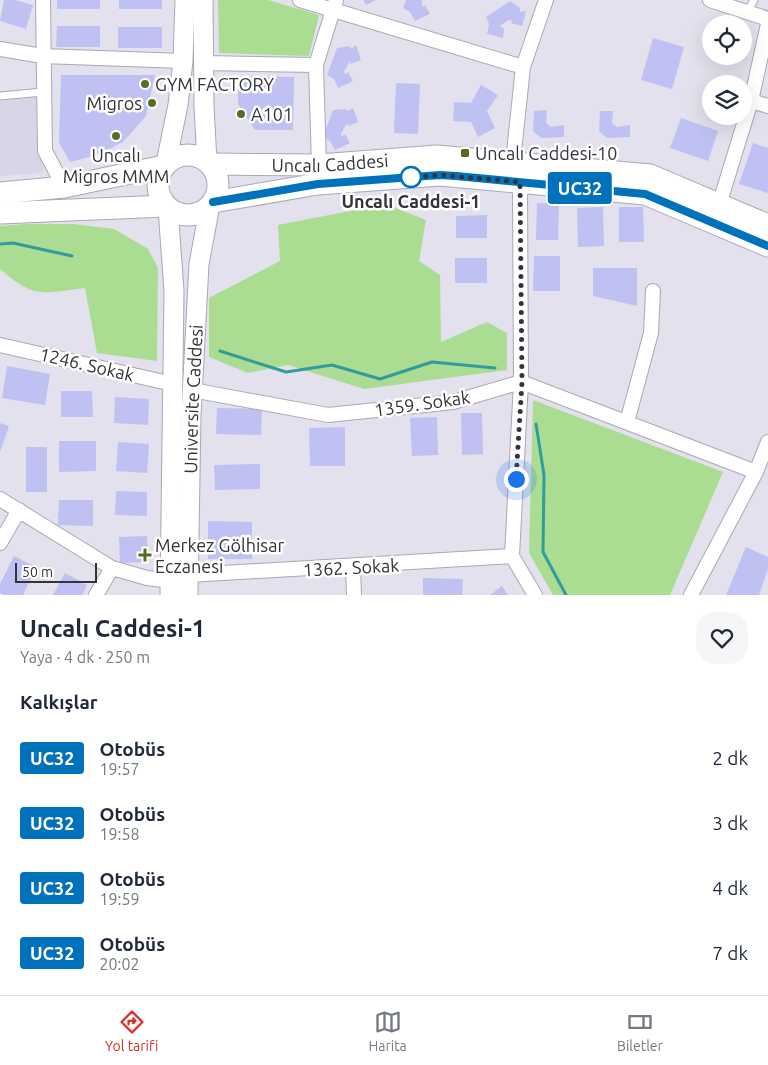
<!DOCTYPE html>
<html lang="tr">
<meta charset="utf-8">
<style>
:root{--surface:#fff;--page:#f6f6f7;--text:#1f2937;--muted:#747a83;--line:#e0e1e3;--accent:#d93025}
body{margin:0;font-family:Ubuntu,sans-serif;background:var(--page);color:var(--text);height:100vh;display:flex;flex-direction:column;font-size:19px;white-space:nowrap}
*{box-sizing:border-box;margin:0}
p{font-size:16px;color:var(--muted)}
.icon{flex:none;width:28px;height:28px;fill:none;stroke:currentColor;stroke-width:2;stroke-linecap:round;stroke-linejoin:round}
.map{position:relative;height:595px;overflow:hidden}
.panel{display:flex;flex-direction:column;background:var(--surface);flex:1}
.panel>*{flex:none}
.badge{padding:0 10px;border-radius:4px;font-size:18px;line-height:32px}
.controls{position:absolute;left:702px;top:15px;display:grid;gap:10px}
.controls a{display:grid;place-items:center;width:50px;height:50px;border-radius:50%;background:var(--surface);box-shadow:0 5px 20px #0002;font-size:25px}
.scale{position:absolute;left:15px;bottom:12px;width:82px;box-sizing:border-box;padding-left:5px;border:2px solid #333338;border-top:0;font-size:14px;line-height:18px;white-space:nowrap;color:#333338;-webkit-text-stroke:4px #fff;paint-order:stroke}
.you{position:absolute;width:25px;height:25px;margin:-12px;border:4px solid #fff;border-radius:50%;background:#1a73e8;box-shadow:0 0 0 8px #1a73e833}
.map>.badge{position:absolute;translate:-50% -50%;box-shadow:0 0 0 2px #fff}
h2{padding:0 20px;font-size:19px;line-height:45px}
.round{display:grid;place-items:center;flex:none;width:52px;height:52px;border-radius:20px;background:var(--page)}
.head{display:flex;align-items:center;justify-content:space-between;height:85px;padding:0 20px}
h1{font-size:24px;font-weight:700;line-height:38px}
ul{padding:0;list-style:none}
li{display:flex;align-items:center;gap:15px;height:65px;padding:0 20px}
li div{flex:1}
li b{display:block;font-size:19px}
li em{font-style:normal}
li .badge{min-width:55px;font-weight:700;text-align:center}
.tab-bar{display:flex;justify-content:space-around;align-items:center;height:70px;border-top:1px solid var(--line);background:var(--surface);font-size:14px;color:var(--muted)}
.tab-bar a{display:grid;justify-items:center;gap:2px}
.tab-bar .selected{color:var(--accent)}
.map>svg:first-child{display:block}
</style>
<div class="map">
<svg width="768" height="595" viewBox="0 0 768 595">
<rect width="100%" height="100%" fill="#e2e1ed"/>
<path fill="#d7d6e9" d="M43 95 45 151 43 173 0 176V99Z"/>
<path fill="#aadc92" d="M218 0H268L319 15 309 56 219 53Z
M386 204 426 220 419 261 440 275 441 342 487 322 507 333V370L364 389 288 365 248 373 209 357V298L280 261 278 225Z
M26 224H73L114 229 148 249 158 268 157 361 97 353 85 288C41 293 36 300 0 269V226Z
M533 400 723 472 670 595H553L529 553Z"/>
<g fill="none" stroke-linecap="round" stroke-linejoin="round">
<path stroke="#329b9c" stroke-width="3" d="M0 244 13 243 72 256
M220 351 286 372 332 365 380 379 432 362 495 368
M536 424 544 475 543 552 566 595"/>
</g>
<path fill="#bfc1f2" d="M4 0H15L33 5 26 29 0 21Z
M57 0H100V9H57Z
M119 0H162V9H119Z
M363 0H376L366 5Z
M406 0H422V7L425 5 430 14 415 21 410 12 403 8Z
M510 1 520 8V12L526 11 522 26 511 23 512 20H509L501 25 500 27 504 28 503 38 487 34 489 24 486 17Z
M57 26H100V47H56Z
M118 27H162V48H118Z
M653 38 684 47 672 89 641 80Z
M356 45 361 60 351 64 350 61 344 72 345 74 348 72 353 81 338 88 334 79 327 75 337 48 349 46 351 49Z
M61 75H155L146 116 123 142 97 155 70 162 59 143Z
M238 76 294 77 293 130H255L238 104Z
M396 83 420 84 418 134 394 133Z
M481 85 498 95 487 111 495 128 478 137 471 122 453 121 454 102 471 103Z
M353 108 358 122 348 126 347 123 341 134 342 136 345 134 350 143 335 150 330 141 323 137 333 110 346 109 348 111Z
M547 110 546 123 551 127 564 125V137L541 138 533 131 534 111Z
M600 111H613L612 123 617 127 630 125V137L607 138 599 131Z
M681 118 718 131 708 161 670 148Z
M753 143 768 148V193L739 184Z
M537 203 559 204 558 240H536Z
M603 207 604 246 578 247 577 208Z
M619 207H643L644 242H619Z
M487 215V238H456V216Z
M534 256H560V291H533Z
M455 258H487V283H455Z
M593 268H637V306L593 296Z
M7 366 50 374 45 405 2 398Z
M61 391H92L93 417H61Z
M115 397 149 399 148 425 114 423Z
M217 408 262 409 261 435 216 434Z
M461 413H482L483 454 462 455Z
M437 417 438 455 412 456 410 418Z
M0 423 9 426 0 452Z
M345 427V466H310L309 428Z
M59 441H96V471L59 472Z
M118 442 149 444 147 473 116 471Z
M26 447H47V492H26Z
M260 464V489L215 490 214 465Z
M116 491 147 492V516L115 515Z
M59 500H93V526L58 525Z
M208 521 252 522V559H208Z
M147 536 148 562 120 563 119 537Z
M746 547 768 557V569L759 595H726Z
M14 556 36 567 23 595H4L0 593V584Z
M65 573 87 585 82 595H53Z
M423 578 463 579 462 595H423Z
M502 586 508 595H490Z"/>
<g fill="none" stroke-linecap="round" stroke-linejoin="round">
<g stroke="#a9a8b4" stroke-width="9">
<path id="lane" d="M747 12 754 0
M0 96 43 92"/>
</g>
<g stroke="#a9a8b4" stroke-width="16">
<path id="street" d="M43 0 45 151 64 187
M300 0 523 67
M710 0 768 19
M0 49 42 56 183 61
M204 63 316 65
M751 101 768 106
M513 161 523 67 546 0
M319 165 316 65 336 0
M520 182 521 382 512 556 535 595
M719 205 751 101 768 24
M0 345 173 384
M192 390 328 415 453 402 521 382 756 472
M627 422 651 333 653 291
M0 499 112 568 147 578 171 581
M0 543 19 510
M353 567 354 595
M189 575 512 556
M96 595 112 568
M691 595 756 472 768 442"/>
</g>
<g stroke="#a9a8b4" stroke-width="21">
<g id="secondary">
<path d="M203 0 204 106 207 162"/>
<path d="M166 163 178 105 183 61 185 0"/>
<path d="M168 208 174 291 170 595"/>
<path id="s1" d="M188 595 191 416 199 264 210 205"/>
</g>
</g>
<g stroke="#a9a8b4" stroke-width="23">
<g id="primary">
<circle cx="188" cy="185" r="30"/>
<path id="s2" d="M210 164 319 165 437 156 650 175 768 225"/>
<path d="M0 193 64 187 164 166"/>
<path d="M213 202 318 184 440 175 645 194 768 246"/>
<path d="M0 213 166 206"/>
</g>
</g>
<use href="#lane" stroke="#fff" stroke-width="7"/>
<use href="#street" stroke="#fff" stroke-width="14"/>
<use href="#secondary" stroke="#fff" stroke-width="19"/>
<use href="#primary" stroke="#fff" stroke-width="21"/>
</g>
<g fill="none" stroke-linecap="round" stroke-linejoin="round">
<g stroke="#fff" stroke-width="11">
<path id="line" d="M213 202 318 184 440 175 456 176 645 194 768 246"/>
</g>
<use href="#line" stroke="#0072bc" stroke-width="8"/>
<path stroke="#333338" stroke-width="5" stroke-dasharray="0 9" d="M411 177 405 178 440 175 520 182 522 382 516 479"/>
</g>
<g fill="#576e1f" stroke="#fff" stroke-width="2">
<circle cx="145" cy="84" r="5"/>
<circle cx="152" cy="103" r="5"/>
<circle cx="241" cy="114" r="5"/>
<circle cx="116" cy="136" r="5"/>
<rect x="460" y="148" width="10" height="10" rx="2.5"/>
<path d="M142.5 547.5h5v5h5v5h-5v5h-5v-5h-5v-5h5z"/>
</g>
<circle fill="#fff" stroke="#0072bc" stroke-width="2.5" cx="411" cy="177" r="10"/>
<g text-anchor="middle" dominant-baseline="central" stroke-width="5" stroke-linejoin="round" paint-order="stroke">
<g font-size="18" fill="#333338" stroke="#fff" text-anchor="start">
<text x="155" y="84">GYM FACTORY</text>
<text x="142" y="103" text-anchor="end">Migros</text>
<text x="251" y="114">A101</text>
<text x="475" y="153">Uncalı Caddesi-10</text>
<text x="116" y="155" text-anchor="middle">Uncalı<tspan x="116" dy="21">Migros MMM</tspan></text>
<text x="155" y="545">Merkez Gölhisar<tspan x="155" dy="21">Eczanesi</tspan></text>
</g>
<g font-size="18" fill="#333338" stroke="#fff">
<text stroke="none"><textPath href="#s2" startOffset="120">Uncalı Caddesi</textPath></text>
<text transform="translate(87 364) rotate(13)">1246. Sokak</text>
<text stroke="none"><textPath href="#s1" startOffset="196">Universite Caddesi</textPath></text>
<text transform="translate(422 403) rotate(-8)">1359. Sokak</text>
<text transform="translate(351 567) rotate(-3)">1362. Sokak</text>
</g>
<g font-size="18" font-weight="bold" fill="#333338" stroke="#fff">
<text x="411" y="201">Uncalı Caddesi-1</text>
</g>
</g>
</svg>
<div class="controls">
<a><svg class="icon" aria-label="locate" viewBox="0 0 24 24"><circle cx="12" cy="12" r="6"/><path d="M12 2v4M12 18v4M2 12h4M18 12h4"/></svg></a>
<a><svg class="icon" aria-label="layers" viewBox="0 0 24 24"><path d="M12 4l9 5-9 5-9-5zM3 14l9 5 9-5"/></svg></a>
</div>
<div class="scale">50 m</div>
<div class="you" style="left:516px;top:479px"></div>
<b class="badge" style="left:580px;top:188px;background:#0072bc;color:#fff">UC32</b>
</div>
<section class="panel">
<div class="head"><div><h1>Uncalı Caddesi-1</h1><p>Yaya · 4 dk · 250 m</p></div><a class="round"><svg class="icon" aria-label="heart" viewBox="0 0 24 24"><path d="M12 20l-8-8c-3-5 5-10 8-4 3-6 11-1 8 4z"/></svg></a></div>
<h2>Kalkışlar</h2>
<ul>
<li><span class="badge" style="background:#0072bc;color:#fff">UC32</span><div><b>Otobüs</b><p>19:57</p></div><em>2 dk</em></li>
<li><span class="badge" style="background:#0072bc;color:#fff">UC32</span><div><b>Otobüs</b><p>19:58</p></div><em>3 dk</em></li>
<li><span class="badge" style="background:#0072bc;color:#fff">UC32</span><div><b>Otobüs</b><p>19:59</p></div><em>4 dk</em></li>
<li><span class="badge" style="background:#0072bc;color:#fff">UC32</span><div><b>Otobüs</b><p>20:02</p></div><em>7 dk</em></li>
</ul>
</section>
<nav class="tab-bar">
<a class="selected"><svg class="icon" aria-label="directions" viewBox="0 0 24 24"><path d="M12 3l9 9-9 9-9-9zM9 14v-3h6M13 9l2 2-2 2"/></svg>Yol tarifi</a>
<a><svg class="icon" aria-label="map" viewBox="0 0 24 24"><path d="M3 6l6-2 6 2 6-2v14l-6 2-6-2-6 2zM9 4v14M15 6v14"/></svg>Harita</a>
<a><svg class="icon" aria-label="tickets" viewBox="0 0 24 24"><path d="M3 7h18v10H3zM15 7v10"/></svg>Biletler</a>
</nav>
